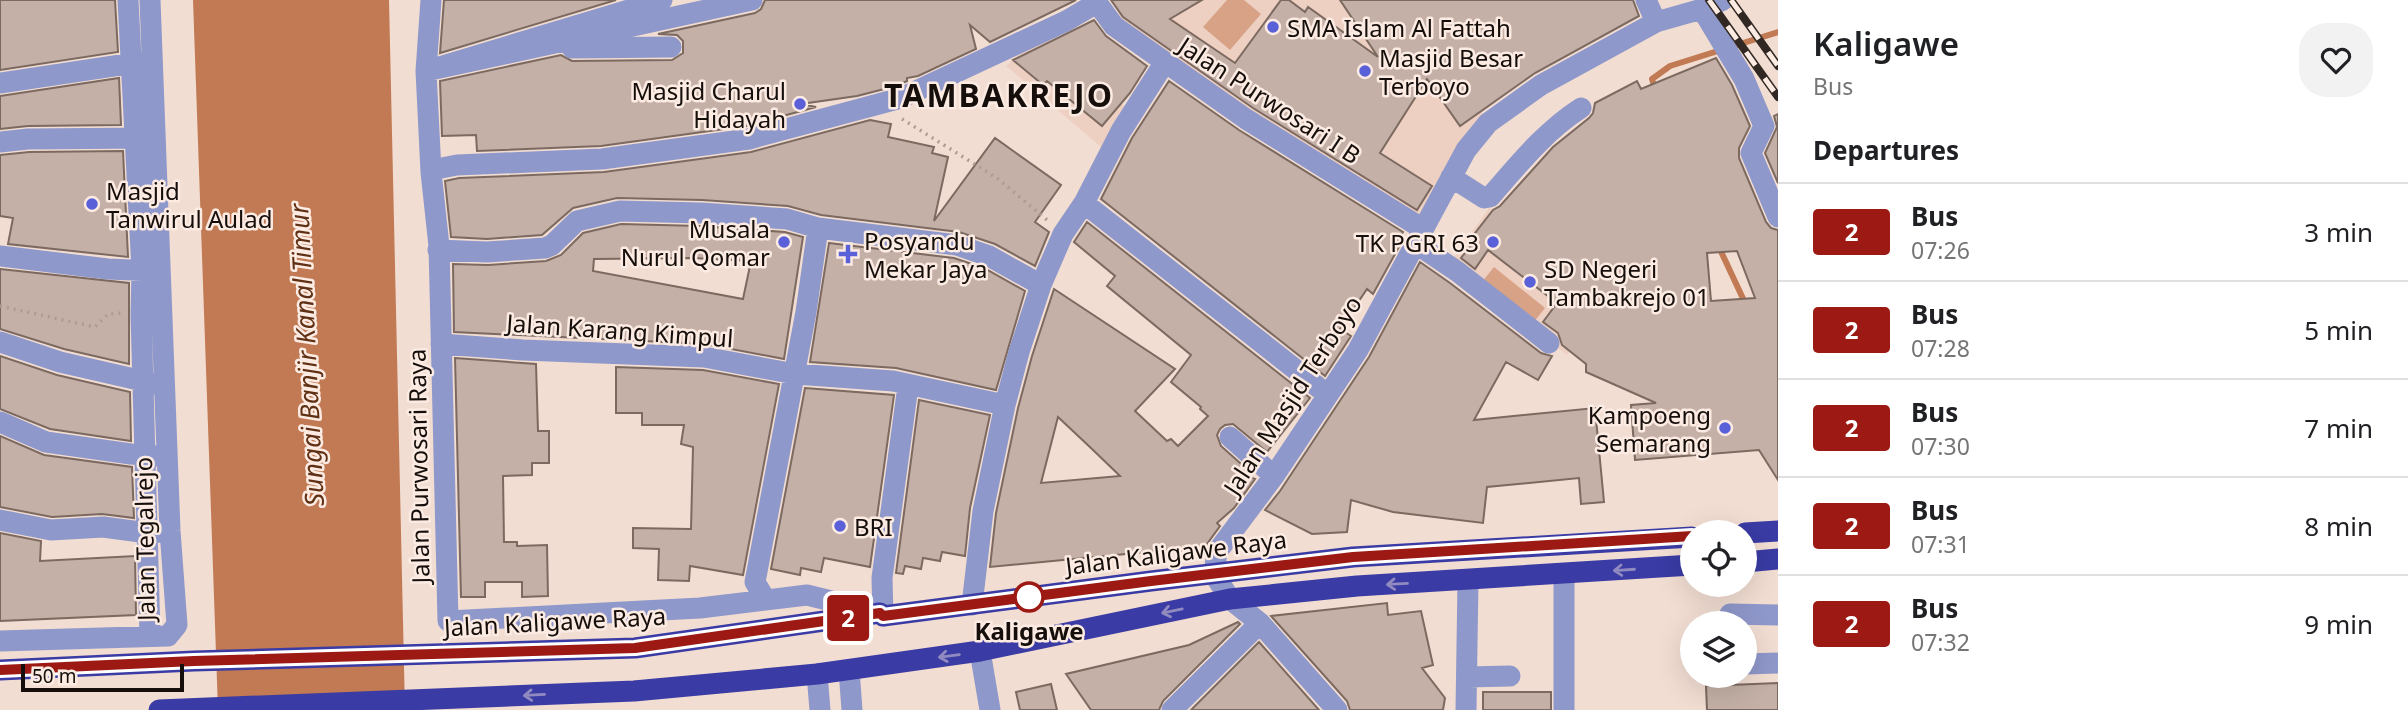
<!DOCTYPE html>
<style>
:root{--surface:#fff;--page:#f2f2f2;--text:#202124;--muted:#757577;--line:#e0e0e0}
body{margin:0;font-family:"Noto Sans",sans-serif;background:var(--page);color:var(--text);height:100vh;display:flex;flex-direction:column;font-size:26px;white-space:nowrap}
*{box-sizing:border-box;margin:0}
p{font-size:23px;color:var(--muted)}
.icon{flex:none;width:38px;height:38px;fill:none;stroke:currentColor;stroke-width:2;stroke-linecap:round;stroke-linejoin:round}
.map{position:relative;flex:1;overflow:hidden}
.details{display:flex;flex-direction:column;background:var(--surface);width:630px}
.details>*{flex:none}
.badge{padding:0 14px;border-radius:5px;font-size:24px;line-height:46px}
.fabs{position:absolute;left:1680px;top:520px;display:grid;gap:14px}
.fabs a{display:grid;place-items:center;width:77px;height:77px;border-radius:50%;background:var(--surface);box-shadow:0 7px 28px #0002;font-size:35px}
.scale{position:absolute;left:21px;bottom:18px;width:163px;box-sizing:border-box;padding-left:7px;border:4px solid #150e0a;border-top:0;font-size:19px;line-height:24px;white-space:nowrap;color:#150e0a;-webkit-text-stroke:5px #fcebe3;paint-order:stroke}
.map>.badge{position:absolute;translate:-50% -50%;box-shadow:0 0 0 4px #fff}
h2{padding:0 35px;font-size:26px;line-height:63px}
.round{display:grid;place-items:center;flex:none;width:74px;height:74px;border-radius:28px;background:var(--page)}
.overview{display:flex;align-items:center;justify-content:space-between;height:119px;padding:0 35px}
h1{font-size:33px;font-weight:600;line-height:52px}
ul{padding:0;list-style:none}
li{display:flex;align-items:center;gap:21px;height:98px;padding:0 35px;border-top:2px solid var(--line)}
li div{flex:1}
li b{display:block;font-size:26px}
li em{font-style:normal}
li .badge{min-width:77px;font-weight:700;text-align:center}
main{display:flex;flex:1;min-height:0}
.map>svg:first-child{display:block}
</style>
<main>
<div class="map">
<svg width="1778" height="710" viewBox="0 0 1778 710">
<rect width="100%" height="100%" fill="#f2ddd2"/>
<path fill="#edd0c2" d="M1126 0H1403L1487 120 1421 224 1113 21Z
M1044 35 1129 110 1102 148 1006 66 1037 38Z
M1489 208 1611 301 1567 355 1450 263Z"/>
<path fill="#d8a287" d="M1227 0H1244L1261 14 1230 50 1203 27Z
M1494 267 1545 308 1533 323 1481 283Z"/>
<path fill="#c17a53" d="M193 0H389L405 710H218Z"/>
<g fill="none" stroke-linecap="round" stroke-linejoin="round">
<path stroke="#c17a53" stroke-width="6" d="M1655 89 1652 79 1670 66 1778 32
M1718 245 1746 305"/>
</g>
<path fill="#c4b0a6" stroke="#7c6960" stroke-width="2" fill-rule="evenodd" d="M0 0H115L118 52 0 70Z
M444 0H616L440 53Z
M765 0H1076L990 42 970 25 976 49 918 76 907 78V81L896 86 857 96 801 104 816 107 746 126 601 146 477 151 476 135 442 136 440 81 561 55 572 61 672 60 683 53V41L677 35 658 34 755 13 761 9Z
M1111 0H1202L1170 19 1235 63 1281 0H1289L1305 12 1308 7 1378 57 1340 0H1633L1639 16 1535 73 1460 126 1427 79 1380 153 1432 186 1417 210 1253 108 1123 17Z
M1094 20 1106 36 1147 66 1130 93 1102 126 1047 81 1043 85 1013 60Z
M1716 58 1732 85 1750 126 1739 148V158L1766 222 1771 228 1778 230V480L1759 450 1635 460 1631 405 1656 403 1586 372V364L1562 345 1558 333 1543 322 1557 303 1488 250 1475 269 1461 258 1475 240 1472 237 1493 210 1500 206 1553 147 1589 118 1593 113 1595 103 1637 81 1641 89ZM1737 251 1755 298 1711 301 1707 253Z
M119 78 121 125 28 126 0 129V96Z
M1169 81 1239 130 1403 232 1396 243 1400 245 1373 294 1367 289 1340 329 1351 336 1325 376 1101 199 1132 138Z
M1778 114V183L1765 153 1777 127 1774 116Z
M870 120 891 124 888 137 934 147 932 153 948 157 934 221 995 138 1061 185 1035 222 1049 232 1035 266 995 244 959 232 821 215 788 206 702 200 617 198 573 208 542 235 487 239 451 237 445 181 459 178 604 172 751 152Z
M123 151 128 257 8 244 13 218 0 216V155L29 152Z
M1087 222 1310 398 1267 452 1233 424 1225 425 1220 429 1217 435 1221 446 1250 472 1247 476 1255 479 1234 508 1217 523 1220 526 1207 544 1204 552 1168 550 990 567 996 513 1018 408 1032 356 1054 289 1175 369 1135 411 1167 441 1171 439 1178 446 1208 416 1200 409 1201 407 1171 382 1191 355 1107 286 1115 276 1074 242ZM1058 417 1092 449 1120 476 1041 483Z
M621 224 700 226 785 232 803 237 784 359 705 344 454 332 453 264 488 265 546 261 561 255 583 233ZM692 258 751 261 743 299 593 271 594 259Z
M829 243 954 258 984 268 1025 291 996 390 896 368 810 362Z
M1420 262 1450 283 1541 353 1552 356 1538 380 1506 362 1474 420 1595 408 1604 502 1581 504 1579 478 1487 487 1483 523 1393 512 1351 500 1347 532 1312 534 1265 510 1280 491 1369 357Z
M0 269 129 283V364L64 349 0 329Z
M0 356 57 375 130 392 131 441 50 429 0 409Z
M455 358 536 364 538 431H549V463H532V475L503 476 504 542H517V546L547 545 548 596 522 597V582H485V597H461Z
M616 367 703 370 779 384 743 575 690 566 689 581 658 580 659 549 633 548V528L691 529 693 447 681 444 684 425H642V413H616Z
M805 388 894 395 870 567 824 558 821 572 801 568 800 575 771 569Z
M919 400 990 415 970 508 965 556 942 552 940 561 923 558 921 569 905 566 903 574 896 573Z
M0 436 44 455 132 467 134 518 102 514 52 517 0 507Z
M0 533 41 541 40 561 135 556 136 615 0 621Z
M1387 603 1388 615 1421 611 1433 665 1422 668 1445 698 1443 710H1350L1347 701 1271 616Z
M1238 622 1240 624 1163 701 1159 710H1091L1066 674 1189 645Z
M1259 642 1319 710H1191Z
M1778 683V710H1707L1706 686Z
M1051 684 1057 710H1020L1016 692Z
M1483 692H1551V710H1483Z"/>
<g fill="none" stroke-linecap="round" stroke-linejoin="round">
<path stroke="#ad9c94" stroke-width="3.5" stroke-dasharray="2 5" stroke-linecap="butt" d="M902 119 997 178 1047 220
M0 306 95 327 108 314 122 313"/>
<path stroke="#8f98ca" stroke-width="21" d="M128 0 142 271 141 315 150 636
M431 0 426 71 431 172 439 246 448 621 700 608 807 595 880 613
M662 0 426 71 752 0
M1095 0 1114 26 1165 62 1246 119 1423 229
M1646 0 1656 22
M1702 9 1744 79 1764 126 1751 153 1778 217
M572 48 671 47
M0 83 147 61
M0 142 28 139 148 138
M431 170 457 165 602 159 749 139 901 98 1066 21 1097 3
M1451 177 1484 198 1490 197C1518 165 1545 131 1581 108
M1084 203 1328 395
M1415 243 1458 272 1549 343
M439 246 438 250 487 252 545 248 552 245 577 221 620 211 701 213 787 219 818 228 957 245 989 256 1041 285
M0 256 108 269 154 271
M0 342 60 362 156 384
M441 344 523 350 704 357 795 374 893 381 1005 405
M0 422 46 442 131 454 157 456
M1230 437 1274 476
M0 520 51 530 103 527 148 533 161 532
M765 599 755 582 806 312 818 228
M972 605 983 511 1005 405 1019 352 1041 285 1063 234 1084 203 1121 131 1165 62
M1730 614 1778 615
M883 616 882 578 908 386
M1260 623 1337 710
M0 641 168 636 177 625 170 531 150 0
M980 651 990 710
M1745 664 1778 663
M849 670 852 710
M817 674 820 710
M1467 677 1510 676
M1172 710 1260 623 1230 599 1214 574 1217 552 1274 476 1358 350 1466 150 1488 123 1541 85 1656 22 1702 9 1723 0
M1466 710 1468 580
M1564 710V574"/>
<path stroke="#3a3ba4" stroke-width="21" d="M1745 533 1778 531
M1745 562 1778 559
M0 670 194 661 635 648 880 613 883 616 1151 581 1353 557 1692 537
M159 710 634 691 817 674 980 651 1230 599 1357 586 1692 565"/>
<g stroke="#312823" stroke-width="8">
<path id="rail" d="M1709 0 1778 97
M1731 0 1778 66"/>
</g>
<use href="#rail" stroke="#fcebe3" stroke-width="5" stroke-dasharray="16" stroke-linecap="butt"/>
</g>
<defs><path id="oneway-shaft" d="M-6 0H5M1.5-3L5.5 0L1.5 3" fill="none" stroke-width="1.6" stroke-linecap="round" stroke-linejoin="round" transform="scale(1.75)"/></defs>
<g stroke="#918ac0">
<use href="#oneway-shaft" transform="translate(1624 570) rotate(176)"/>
<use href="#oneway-shaft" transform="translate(1397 584) rotate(177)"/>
<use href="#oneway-shaft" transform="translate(1172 611) rotate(168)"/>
<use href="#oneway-shaft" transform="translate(949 656) rotate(172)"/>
<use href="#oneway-shaft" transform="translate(534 695) rotate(177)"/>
</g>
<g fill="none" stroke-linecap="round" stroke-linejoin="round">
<g stroke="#fff" stroke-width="16">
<path id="line" d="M0 670 194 661 635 648 880 613 883 616 1151 581 1353 557 1692 536"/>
</g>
<use href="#line" stroke="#9c1a13" stroke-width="10"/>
</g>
<g fill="#5960d8" stroke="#fcebe3" stroke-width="2.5">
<circle cx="1273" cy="27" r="7"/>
<circle cx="1365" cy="71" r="7"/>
<circle cx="800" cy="104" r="7"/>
<circle cx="92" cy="204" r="7"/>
<circle cx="784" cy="242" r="7"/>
<circle cx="1493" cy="242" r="7"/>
<path d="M844.5 243.5h7v7h7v7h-7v7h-7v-7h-7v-7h7z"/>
<circle cx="1530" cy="282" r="7"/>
<circle cx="1725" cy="428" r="7"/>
<circle cx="840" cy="526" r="7"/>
</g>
<circle fill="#fff" stroke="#9c1a13" stroke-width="3.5" cx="1029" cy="597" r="14"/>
<g text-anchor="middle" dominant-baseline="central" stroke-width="5" stroke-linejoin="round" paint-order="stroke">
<g font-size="24" fill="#150e0a" stroke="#fcebe3" text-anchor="start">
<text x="1287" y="27">SMA Islam Al Fattah</text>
<text x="1379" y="57">Masjid Besar<tspan x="1379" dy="28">Terboyo</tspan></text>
<text x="786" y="90" text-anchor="end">Masjid Charul<tspan x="786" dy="28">Hidayah</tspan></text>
<text x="106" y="190">Masjid<tspan x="106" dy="28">Tanwirul Aulad</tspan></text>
<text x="770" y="228" text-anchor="end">Musala<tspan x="770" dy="28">Nurul Qomar</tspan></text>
<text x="864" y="240">Posyandu<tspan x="864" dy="28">Mekar Jaya</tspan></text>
<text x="1479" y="242" text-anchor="end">TK PGRI 63</text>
<text x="1544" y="268">SD Negeri<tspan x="1544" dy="28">Tambakrejo 01</tspan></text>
<text x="1711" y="414" text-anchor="end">Kampoeng<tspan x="1711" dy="28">Semarang</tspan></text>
<text x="854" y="526">BRI</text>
</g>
<g font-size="24" fill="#150e0a" stroke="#fcebe3">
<text transform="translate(1270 100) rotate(33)">Jalan Purwosari I B</text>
<text transform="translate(620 330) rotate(4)">Jalan Karang Kimpul</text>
<text transform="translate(1292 395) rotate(-57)">Jalan Masjid Terboyo</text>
<text transform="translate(418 466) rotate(-91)">Jalan Purwosari Raya</text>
<text transform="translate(144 539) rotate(-91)">Jalan Tegalrejo</text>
<text transform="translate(1176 552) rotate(-7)">Jalan Kaligawe Raya</text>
<text transform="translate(555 621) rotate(-3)">Jalan Kaligawe Raya</text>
</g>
<g font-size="24" font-weight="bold" fill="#150e0a" stroke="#fcebe3">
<text x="1029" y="630">Kaligawe</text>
</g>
<g font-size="26" font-style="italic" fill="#603014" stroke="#fcebe3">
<text transform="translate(306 355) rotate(-93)">Sungai Banjir Kanal Timur</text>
</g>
<g font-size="32" font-weight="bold" letter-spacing="2" fill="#150e0a" stroke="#fcebe3">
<text x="999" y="94">TAMBAKREJO</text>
</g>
</g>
</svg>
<div class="fabs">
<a><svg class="icon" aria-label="locate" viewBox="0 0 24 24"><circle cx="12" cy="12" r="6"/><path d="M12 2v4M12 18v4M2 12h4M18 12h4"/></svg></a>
<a><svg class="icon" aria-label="layers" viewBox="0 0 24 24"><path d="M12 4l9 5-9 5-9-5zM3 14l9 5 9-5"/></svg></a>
</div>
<div class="scale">50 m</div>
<b class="badge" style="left:848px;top:618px;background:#9c1a13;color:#fff">2</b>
</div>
<section class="details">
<div class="overview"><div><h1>Kaligawe</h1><p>Bus</p></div><a class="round"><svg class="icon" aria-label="heart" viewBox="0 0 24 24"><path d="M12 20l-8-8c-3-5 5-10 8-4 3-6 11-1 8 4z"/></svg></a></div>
<h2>Departures</h2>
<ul>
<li><span class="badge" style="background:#9c1a13;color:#fff">2</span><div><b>Bus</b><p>07:26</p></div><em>3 min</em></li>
<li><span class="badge" style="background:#9c1a13;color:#fff">2</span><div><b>Bus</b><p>07:28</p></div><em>5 min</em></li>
<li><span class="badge" style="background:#9c1a13;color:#fff">2</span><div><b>Bus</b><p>07:30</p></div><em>7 min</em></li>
<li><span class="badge" style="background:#9c1a13;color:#fff">2</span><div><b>Bus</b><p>07:31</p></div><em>8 min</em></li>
<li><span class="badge" style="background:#9c1a13;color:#fff">2</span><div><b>Bus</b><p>07:32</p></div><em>9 min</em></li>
</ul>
</section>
</main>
